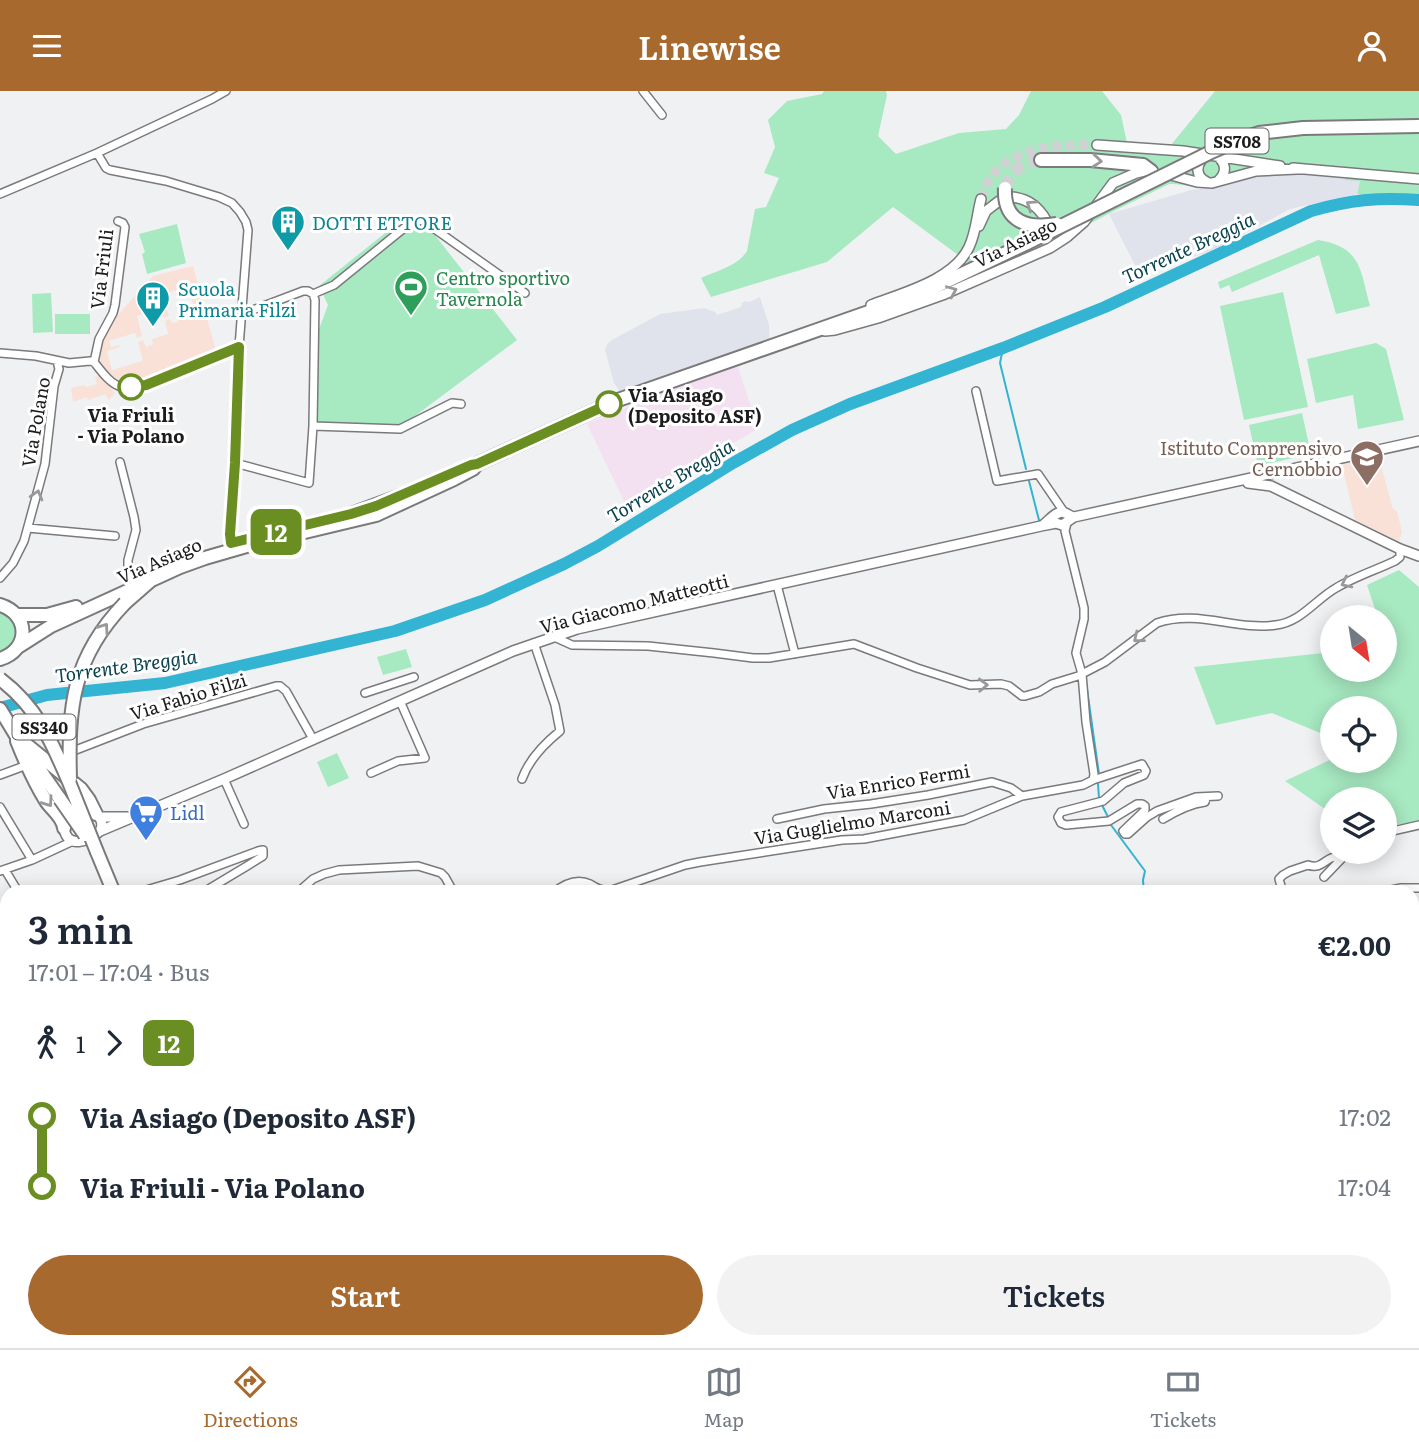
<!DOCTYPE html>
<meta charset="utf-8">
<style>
:root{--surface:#fff;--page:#f2f2f3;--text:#1f2937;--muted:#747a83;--line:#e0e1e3;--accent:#a8692f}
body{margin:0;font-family:Literata,serif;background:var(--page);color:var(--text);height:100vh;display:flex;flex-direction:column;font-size:26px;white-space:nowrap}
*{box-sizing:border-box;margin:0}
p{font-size:23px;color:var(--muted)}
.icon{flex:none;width:38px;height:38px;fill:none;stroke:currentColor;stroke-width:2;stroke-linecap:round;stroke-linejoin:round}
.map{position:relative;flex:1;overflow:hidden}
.sheet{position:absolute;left:0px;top:794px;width:1419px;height:464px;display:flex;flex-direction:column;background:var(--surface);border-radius:21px 21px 0 0;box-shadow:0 4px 18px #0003}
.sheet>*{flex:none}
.badge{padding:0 14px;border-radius:10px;font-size:24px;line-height:46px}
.needle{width:46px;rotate:150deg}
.controls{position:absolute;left:1320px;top:514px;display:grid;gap:14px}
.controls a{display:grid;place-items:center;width:77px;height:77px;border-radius:50%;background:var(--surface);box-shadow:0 4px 18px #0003;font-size:35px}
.map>.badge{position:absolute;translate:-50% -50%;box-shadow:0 0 0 4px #fff}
.legs{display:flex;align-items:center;gap:10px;height:77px;padding:0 28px;font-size:23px}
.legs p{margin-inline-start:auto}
.head{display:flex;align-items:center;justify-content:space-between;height:119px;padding:0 28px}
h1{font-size:38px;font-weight:600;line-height:52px}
.button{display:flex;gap:14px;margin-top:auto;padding:14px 28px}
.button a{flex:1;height:80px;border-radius:42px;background:var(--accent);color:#fff;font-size:28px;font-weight:600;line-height:80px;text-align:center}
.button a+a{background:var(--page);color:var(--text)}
ul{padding:0 28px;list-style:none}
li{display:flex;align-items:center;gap:24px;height:70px;font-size:26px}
li i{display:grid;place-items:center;width:10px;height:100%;margin:0 9px;background:currentColor}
li i::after{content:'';width:18px;height:18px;margin:-9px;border:5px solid;border-radius:50%;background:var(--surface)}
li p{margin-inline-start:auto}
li:first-child i{background:linear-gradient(#0000 50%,currentColor 0)}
li:last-child i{background:linear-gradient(currentColor 50%,#0000 0)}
header{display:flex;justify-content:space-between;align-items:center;height:91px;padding:0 28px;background:var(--accent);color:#fff;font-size:32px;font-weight:600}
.tabs{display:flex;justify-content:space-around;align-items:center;height:98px;border-top:2px solid var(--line);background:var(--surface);font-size:19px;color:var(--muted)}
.tabs a{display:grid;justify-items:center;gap:4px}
.tabs .current{color:var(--accent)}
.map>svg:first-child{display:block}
</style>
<header><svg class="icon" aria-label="menu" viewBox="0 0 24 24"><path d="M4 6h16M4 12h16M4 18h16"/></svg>Linewise<svg class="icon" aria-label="person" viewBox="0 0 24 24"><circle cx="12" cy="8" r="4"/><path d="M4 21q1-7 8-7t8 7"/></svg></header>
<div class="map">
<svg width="1419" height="1257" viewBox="0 0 1419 1257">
<rect width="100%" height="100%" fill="#f0f1f3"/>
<path fill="#e1e3ec" d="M1301 81 1347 85 1345 88 1360 89 1357 103 1290 118 1222 155 1203 163 1138 180 1109 123 1191 99 1210 97 1265 84Z
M760 206 769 234 770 255 624 306 614 292 605 259 607 253 612 249 660 223 704 217 715 221 717 224 741 216 742 212 745 210 749 211Z"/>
<path fill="#f3e0f1" d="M738 276 758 338 625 412 587 333 703 285Z"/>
<path fill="#f9e1d7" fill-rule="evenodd" d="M193 175 217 264 146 294 119 296 94 271 99 248 114 228 153 185ZM188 196 195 220 177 226 178 231 172 232 170 228 165 230 168 243 152 248 153 254 146 256 143 249 138 251 143 270 112 279 107 260 120 256 119 254 111 256 109 250 135 242 137 247 142 245 137 225 161 218 164 227 169 225 163 203Z
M101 284 115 302 109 309 105 303 88 309 87 306 73 311 71 297 85 294 86 296 97 293 95 286Z
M1378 364 1393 418 1397 420 1402 441 1399 450 1355 429 1342 374Z"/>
<path fill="#a7e9c1" d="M824 0H886L887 4 878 45 896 63 959 42 1006 38 1019 24 1031 0H1102L1121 24 1127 52 1171 54 1215 0H1419V115L1357 103 1360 90 1345 89 1346 86 1301 81 1265 84 1210 97C1196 98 1183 92 1169 93L1112 121 988 186 893 116 827 171 711 206 701 187C716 180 738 175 747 160L755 118 766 116 779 87 764 82 775 56 768 29 787 10 822 3Z
M422 130 427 134 517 249 400 336 313 333 319 238 328 214 319 195 389 139 395 146 410 134Z
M177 133 186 172 147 183 142 163 145 161 139 143Z
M1318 149C1362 156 1360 179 1370 215L1336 223 1319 164 1232 201 1229 194 1220 198 1218 191Z
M1283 201 1308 316 1244 329 1220 215Z
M51 202 53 241 33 242 32 203Z
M55 223H90V243H55Z
M1376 252 1386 258 1404 329 1358 338 1353 304 1316 312 1307 268Z
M1302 322 1311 363 1258 375 1249 334Z
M1399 479 1419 496V731L1384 735V709H1332V723L1285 690 1332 668V670H1384V618H1332V659L1325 644 1272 622 1216 634 1194 576 1332 561V579H1341L1342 582 1346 579H1384V550L1386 549 1384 543V527H1378L1367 494Z
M0 521C21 530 21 552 0 561Z
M406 558 412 576 383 584 377 566Z
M337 662 349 687 328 696 317 671Z
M1419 909V1257H764L763 1251H1412V911L1414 912Z"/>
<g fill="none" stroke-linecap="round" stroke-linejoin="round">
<path stroke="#32b4d2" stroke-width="2" d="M1003 257 1000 272 1026 378
M1029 390 1040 433
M1086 591 1099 683
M1098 693 1099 707
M1101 712 1108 726
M1111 734 1145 780 1143 789 1144 802"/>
<path stroke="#32b4d2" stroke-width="12" d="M0 617 47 604 165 592 395 540 485 509 564 473 598 455 733 372 792 339 850 313 1003 257 1105 216 1311 120C1350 109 1378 106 1419 109"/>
<path stroke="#d0d1d3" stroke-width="9" stroke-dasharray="9 4.5" stroke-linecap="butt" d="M981 108C984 97 989 87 997 79 1020 55 1066 53 1097 54"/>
<path stroke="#d0d1d3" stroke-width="12" stroke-dasharray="12 6" stroke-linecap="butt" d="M1005 97C1011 79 1023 71 1041 69"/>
<path stroke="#d0d1d3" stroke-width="12" stroke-dasharray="12 6" stroke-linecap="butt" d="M169 1257 170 1251"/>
<g stroke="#7a7a7c" stroke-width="10">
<path id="minor" d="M643 0 662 24
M97 62 106 77 110 79 166 90 219 106 232 112 240 121 246 131 248 139 239 256 235 372 230 443 231 455 228 459
M0 103 97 62 212 8 226 0
M242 223 303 200H308L313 203 334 194 409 133 422 129 525 202
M0 262 36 265 69 272 90 270 94 271C101 280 111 294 122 296 143 301 215 265 239 256
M94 271 99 248 113 222 115 214 125 136 123 132 118 130
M976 300 997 390 1038 383 1064 421
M313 335 400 338 452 312 461 313
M120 371 134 426 136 439 128 469V476L136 497
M235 372 309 392 313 335 315 209 313 203
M28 437 115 445
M0 487 13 472 24 450 45 373 54 295 59 278 57 270
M777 494 795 563
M552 545 572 554 648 555 714 562 753 567H769L854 553 917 577 970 594 1001 593 1009 595 1022 605H1025L1039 601 1052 593 1078 585 1105 571 1157 532C1198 518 1236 540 1276 534 1301 531 1315 509 1336 497 1354 486 1376 479 1395 470L1400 466V458
M365 602 414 586
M68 662 143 633 276 595H280L286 600 313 648
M371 682 398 670 425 667 400 610
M0 684 27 674
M224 688 244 733
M522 688C529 668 544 653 560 640L555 614 534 552
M1093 689 1142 673 1146 680 1144 684 1124 692 1103 710 1061 721 1058 726 1061 732 1066 734 1109 730 1137 713H1142L1145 715V719L1123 740 1125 743H1128L1147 726 1157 720 1196 706 1218 705
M0 716 32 769
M777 728 824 718 871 713 928 704 992 691 1011 697 1022 705
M1163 728C1176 720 1189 713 1205 711L1206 707
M1384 742 1419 734
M5 779 19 802
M0 780 32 769 73 750
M1324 786 1348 761
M136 802 180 789 258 760 263 759V765L247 775 202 802
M297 802 313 788 324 783 339 779 418 775 441 782 445 786 454 802
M553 802C564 793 577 787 590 793 598 798 602 800 612 799L685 774 700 771 842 749 864 748 964 729 1022 705 1083 694 1093 689 1094 683 1086 631 1082 583 1076 562 1084 528V517L1065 440 1067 432
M1283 802 1279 788 1283 784 1290 780 1308 774C1324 780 1326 762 1341 767
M1377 802 1401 797H1419
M0 946 7 940
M215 1251 216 1257
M376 1251 379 1257
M595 1251 596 1257
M500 1255 501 1251
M706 1257V1251"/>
</g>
<g stroke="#7a7a7c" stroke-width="12">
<path id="tertiary" d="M1097 54 1183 60 1280 75
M1217 65C1226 72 1227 81 1219 89
M1204 66C1195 75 1196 86 1207 91
M1293 77 1419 88
M1167 83 1197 91 1212 92 1256 80 1297 78
M1011 106C1027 107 1038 115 1046 129
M979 135 986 120 999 110
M871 214C902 202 954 189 969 156 976 142 977 123 981 108
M825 240 835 239 878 227 945 203 1050 157 1067 146 1084 131 1113 92 1136 82 1149 79 1153 80
M1248 392 1271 395 1400 458 1419 465
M1043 434C1049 430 1057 418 1065 422 1068 423 1070 425 1074 426
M92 722C101 724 104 733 100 740
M99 726H127
M67 733 64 737C67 759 89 750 100 740L224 688 513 560 577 538 1041 435 1056 432 1062 434 1074 426 1419 350"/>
</g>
<g stroke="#7a7a7c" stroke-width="16">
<path id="primary" d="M1041 69H1090L1143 74 1151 80
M354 422 400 405
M0 514C30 523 30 559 0 568
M17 524H47L76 516
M18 556 51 535 180 476 205 467 250 454 376 424 454 388 473 378 477 373 512 357 618 309 920 203 1027 152
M0 618 17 646 81 698 89 709 96 723
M17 650C25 670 34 691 46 710 52 719 63 726 64 737"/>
</g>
<g stroke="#7a7a7c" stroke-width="16">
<path id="trunk" d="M125 512 149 491
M17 646 60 708
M97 761 114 802"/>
</g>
<use href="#minor" stroke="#fff" stroke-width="7"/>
<use href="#tertiary" stroke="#fff" stroke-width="9"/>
<use href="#primary" stroke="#fff" stroke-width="12"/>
<use href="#trunk" stroke="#fff" stroke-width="12"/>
<g stroke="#7a7a7c" stroke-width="16" stroke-linecap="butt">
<path id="primary-bridge" d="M1005 97C1003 132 1029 138 1057 133
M1027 152 1209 62 1241 48 1259 42 1303 37 1419 35"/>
</g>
<g stroke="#7a7a7c" stroke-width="16" stroke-linecap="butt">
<path id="trunk-bridge" d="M0 588C37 616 51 649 69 691 78 714 88 738 97 761
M70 688C68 616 72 567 125 512
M60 708 85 744"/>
</g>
<use href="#primary-bridge" stroke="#fff" stroke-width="12"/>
<use href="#trunk-bridge" stroke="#fff" stroke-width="12"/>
</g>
<defs><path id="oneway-chevron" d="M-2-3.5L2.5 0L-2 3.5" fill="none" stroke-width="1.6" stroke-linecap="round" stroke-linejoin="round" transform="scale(1.75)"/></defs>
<g stroke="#999">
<use href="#oneway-chevron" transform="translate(1097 70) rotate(5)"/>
<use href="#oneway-chevron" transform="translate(1031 114) rotate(-146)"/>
<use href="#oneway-chevron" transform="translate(952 200) rotate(-23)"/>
<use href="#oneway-chevron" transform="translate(37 404) rotate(-74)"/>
<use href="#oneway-chevron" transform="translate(1346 492) rotate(154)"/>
<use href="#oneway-chevron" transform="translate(104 537) rotate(-55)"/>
<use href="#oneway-chevron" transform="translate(1138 547) rotate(141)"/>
<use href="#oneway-chevron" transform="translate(983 594) rotate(-2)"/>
<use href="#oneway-chevron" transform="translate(48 711) rotate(55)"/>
</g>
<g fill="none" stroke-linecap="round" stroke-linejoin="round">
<g stroke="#fff" stroke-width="16">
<path id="line-1" d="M131 296 146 294 239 256 235 372 230 443 231 452 351 423 376 415 471 374 477 373 609 313"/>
</g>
<use href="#line-1" stroke="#6b8e23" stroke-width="10"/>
</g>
<defs>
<g id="building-pin" transform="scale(1.75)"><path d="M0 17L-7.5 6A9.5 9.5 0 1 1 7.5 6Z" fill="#0f9aa8" stroke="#fff"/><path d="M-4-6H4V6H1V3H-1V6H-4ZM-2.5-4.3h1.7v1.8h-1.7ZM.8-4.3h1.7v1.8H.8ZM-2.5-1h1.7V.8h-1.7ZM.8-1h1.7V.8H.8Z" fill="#fff"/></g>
<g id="stadium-pin" transform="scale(1.75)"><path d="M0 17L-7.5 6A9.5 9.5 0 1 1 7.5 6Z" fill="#2e9e5b" stroke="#fff"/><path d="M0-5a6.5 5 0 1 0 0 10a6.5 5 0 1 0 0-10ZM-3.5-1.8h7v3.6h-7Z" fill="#fff"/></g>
<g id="school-pin" transform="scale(1.75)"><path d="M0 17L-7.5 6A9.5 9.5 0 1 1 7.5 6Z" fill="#8d6e63" stroke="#fff"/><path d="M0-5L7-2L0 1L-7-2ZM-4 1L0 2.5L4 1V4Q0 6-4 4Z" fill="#fff"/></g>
<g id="supermarket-pin" transform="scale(1.75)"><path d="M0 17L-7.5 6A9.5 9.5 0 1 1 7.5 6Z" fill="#3f7fe0" stroke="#fff"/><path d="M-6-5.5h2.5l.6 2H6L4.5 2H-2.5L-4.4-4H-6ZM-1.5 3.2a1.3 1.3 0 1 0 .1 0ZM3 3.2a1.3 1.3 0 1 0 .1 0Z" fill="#fff"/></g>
</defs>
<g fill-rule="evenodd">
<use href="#building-pin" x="288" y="131"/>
<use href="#stadium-pin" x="411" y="196"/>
<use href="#building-pin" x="153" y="207"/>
<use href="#school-pin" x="1367" y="366"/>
<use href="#supermarket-pin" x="146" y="721"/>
</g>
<g fill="#fff" stroke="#6b8e23" stroke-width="3.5">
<circle cx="131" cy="296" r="12"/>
<circle cx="609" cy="313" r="12"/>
</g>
<g text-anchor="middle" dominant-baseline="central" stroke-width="6" stroke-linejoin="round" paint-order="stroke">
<g fill="#fff" stroke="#606061" stroke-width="2">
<rect x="1205.5" y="37.5" width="63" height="25" rx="5"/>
<rect x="12.5" y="623.5" width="63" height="25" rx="5"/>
</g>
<g font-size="16" font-weight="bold" fill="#1c1c1d">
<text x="1237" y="50">SS708</text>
<text x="44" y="636">SS340</text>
</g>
<g font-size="18" fill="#0d838f" stroke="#fff" text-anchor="start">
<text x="312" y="131">DOTTI ETTORE</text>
<text x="178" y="197">Scuola<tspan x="178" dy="21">Primaria Filzi</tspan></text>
</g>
<g font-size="18" fill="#1c1c1d" stroke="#fff">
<text transform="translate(1015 151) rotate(-26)">Via Asiago</text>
<text transform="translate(101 178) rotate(-83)">Via Friuli</text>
<text transform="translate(35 331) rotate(-80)">Via Polano</text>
<text transform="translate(159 469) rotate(-23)">Via Asiago</text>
<text transform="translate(634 512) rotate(-14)">Via Giacomo Matteotti</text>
<text transform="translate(188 605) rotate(-17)">Via Fabio Filzi</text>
<text transform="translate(898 690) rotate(-9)">Via Enrico Fermi</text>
<text transform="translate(852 731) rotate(-9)">Via Guglielmo Marconi</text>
</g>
<g font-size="18" fill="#27864d" stroke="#fff" text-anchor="start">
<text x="436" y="186">Centro sportivo<tspan x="436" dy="21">Tavernola</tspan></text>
</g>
<g font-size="18" font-weight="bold" fill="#1c1c1d" stroke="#fff" text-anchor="start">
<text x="628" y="303">Via Asiago<tspan x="628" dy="21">(Deposito ASF)</tspan></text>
<text x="131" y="323" text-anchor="middle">Via Friuli<tspan x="131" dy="21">- Via Polano</tspan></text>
</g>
<g font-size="18" fill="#785e54" stroke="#fff" text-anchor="end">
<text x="1342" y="356">Istituto Comprensivo<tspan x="1342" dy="21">Cernobbio</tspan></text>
</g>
<g font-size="18" fill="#366cbe" stroke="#fff" text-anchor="start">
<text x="170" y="721">Lidl</text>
</g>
<g font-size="19" font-style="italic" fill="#0a424f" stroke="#fff">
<text transform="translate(1188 156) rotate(-25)">Torrente Breggia</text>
<text transform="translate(670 389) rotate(-31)">Torrente Breggia</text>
<text transform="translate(126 574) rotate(-8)">Torrente Breggia</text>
</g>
</g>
</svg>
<div class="controls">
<a><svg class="needle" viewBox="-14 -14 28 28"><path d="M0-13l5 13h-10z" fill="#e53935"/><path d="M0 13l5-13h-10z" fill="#747a83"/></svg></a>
<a><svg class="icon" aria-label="locate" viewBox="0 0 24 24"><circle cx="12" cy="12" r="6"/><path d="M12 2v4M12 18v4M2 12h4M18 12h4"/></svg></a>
<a><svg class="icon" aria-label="layers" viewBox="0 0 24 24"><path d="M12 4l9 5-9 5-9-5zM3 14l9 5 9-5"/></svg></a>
</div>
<b class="badge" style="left:276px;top:441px;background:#6b8e23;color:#fff">12</b>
<section class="sheet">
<div class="head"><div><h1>3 min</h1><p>17:01 – 17:04 · Bus</p></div><b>€2.00</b></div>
<div class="legs"><svg class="icon" aria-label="walk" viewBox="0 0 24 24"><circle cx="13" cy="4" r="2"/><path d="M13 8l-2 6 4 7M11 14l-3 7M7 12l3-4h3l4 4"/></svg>1<svg class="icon" aria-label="forward" viewBox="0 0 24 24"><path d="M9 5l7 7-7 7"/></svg><b class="badge" style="background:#6b8e23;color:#fff">12</b></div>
<ul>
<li><i style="color:#6b8e23"></i><b>Via Asiago (Deposito ASF)</b><p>17:02</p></li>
<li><i style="color:#6b8e23"></i><b>Via Friuli - Via Polano</b><p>17:04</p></li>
</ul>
<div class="button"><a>Start</a><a>Tickets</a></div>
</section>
</div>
<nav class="tabs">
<a class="current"><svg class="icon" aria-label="directions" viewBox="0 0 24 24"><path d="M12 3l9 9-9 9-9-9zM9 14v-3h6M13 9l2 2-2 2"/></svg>Directions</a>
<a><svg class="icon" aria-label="map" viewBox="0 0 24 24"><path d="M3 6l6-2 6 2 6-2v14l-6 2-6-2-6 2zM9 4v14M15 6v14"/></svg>Map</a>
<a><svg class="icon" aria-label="tickets" viewBox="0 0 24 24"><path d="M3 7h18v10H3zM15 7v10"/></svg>Tickets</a>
</nav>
